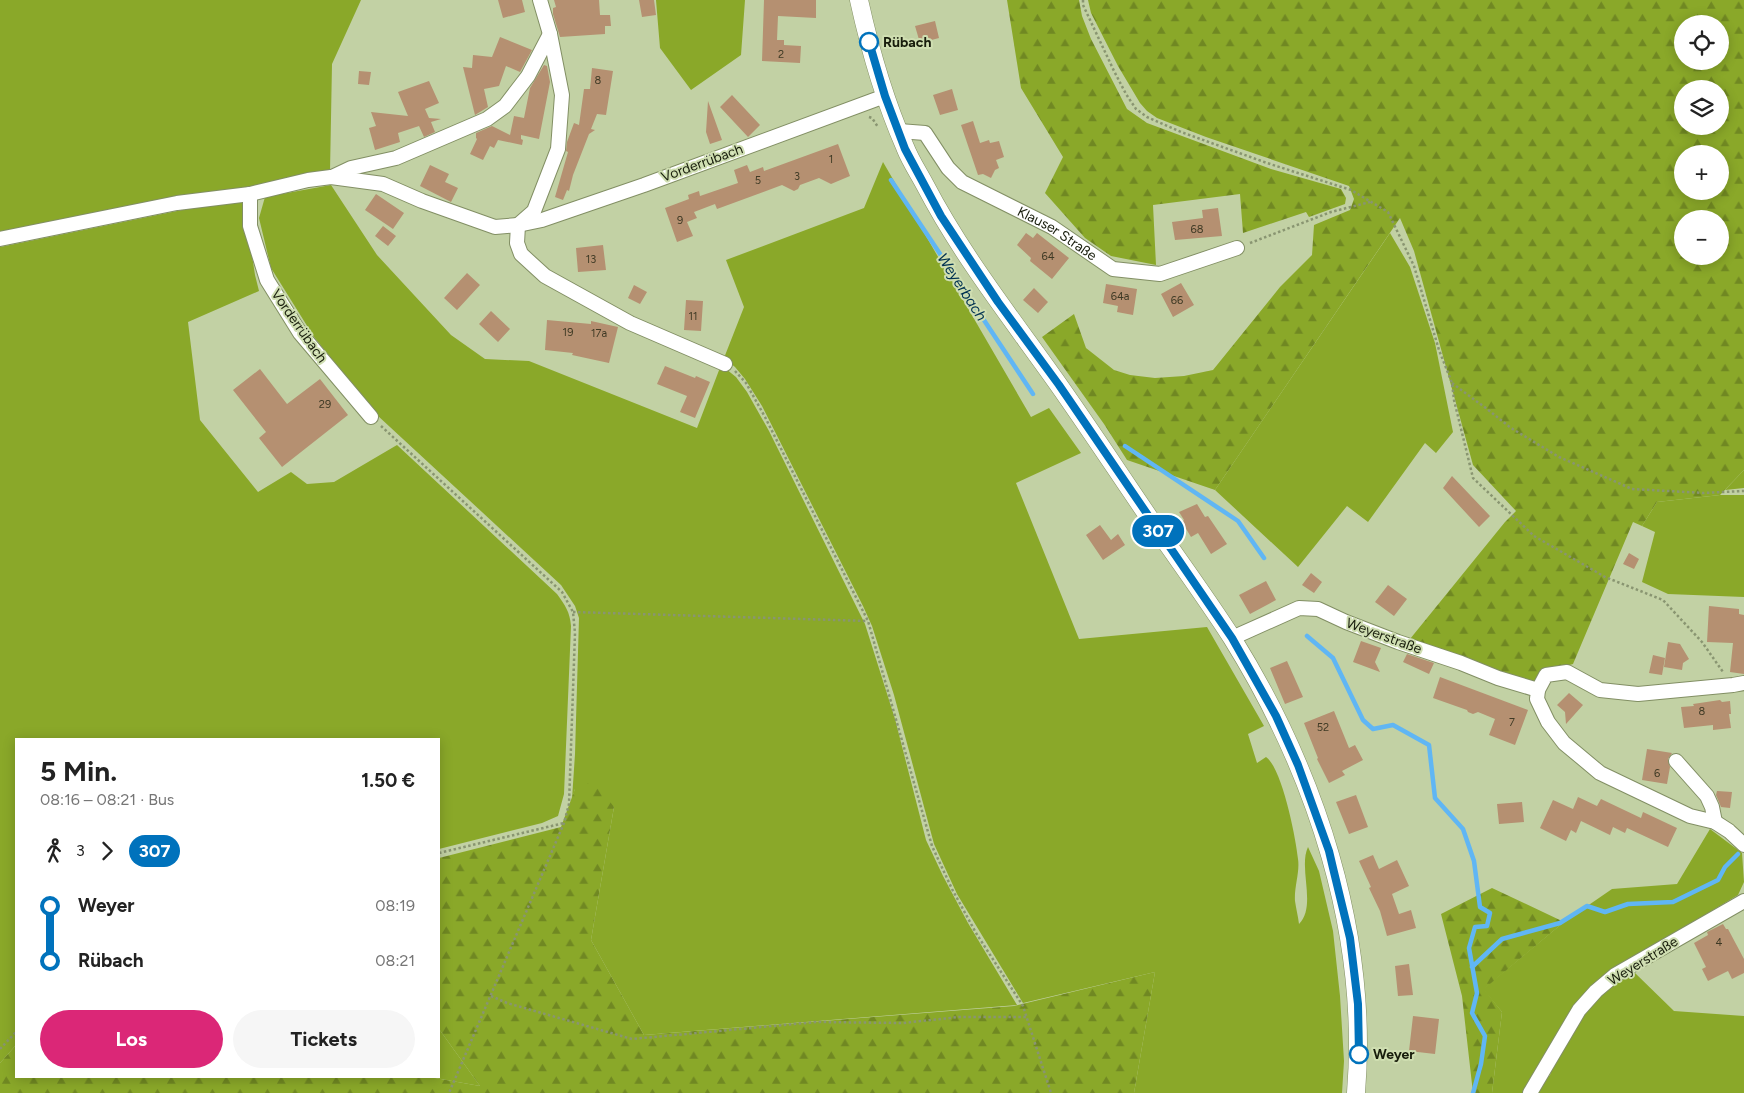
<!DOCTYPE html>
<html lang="de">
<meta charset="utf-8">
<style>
:root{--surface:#fff;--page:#f6f6f6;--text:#222;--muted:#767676;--accent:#db2777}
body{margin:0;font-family:Figtree,sans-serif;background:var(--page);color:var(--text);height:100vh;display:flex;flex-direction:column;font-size:19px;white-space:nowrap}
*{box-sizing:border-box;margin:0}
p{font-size:16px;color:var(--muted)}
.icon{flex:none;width:28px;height:28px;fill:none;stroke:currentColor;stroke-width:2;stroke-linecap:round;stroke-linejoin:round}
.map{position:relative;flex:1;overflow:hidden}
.side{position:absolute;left:15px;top:738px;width:425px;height:340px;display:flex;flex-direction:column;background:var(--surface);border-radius:0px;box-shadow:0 2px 12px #0003}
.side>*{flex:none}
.badge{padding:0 10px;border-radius:16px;font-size:18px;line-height:32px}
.controls{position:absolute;left:1674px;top:15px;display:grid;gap:10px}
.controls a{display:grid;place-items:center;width:55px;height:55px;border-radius:50%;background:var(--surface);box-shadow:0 2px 12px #0003;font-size:25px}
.map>.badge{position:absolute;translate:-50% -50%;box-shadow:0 0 0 2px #fff}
.legs{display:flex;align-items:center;gap:8px;height:55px;padding:0 25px;font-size:16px}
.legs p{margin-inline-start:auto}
.overview{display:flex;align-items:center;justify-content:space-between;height:85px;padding:0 25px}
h1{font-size:28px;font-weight:700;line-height:38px}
.primary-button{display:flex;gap:10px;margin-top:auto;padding:10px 25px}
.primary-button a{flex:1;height:58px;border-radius:30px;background:var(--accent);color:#fff;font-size:20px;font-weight:700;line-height:58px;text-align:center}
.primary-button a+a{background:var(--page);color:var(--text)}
ul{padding:0 25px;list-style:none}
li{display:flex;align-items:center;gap:18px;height:55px;font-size:19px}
li i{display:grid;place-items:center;width:8px;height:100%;margin:0 6px;background:currentColor}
li i::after{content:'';width:12px;height:12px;margin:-6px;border:4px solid;border-radius:50%;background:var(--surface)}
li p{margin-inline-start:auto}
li:first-child i{background:linear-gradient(#0000 50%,currentColor 0)}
li:last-child i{background:linear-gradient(currentColor 50%,#0000 0)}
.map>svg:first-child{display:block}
</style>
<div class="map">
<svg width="1744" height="1093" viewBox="0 0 1744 1093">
<defs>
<pattern id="forest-firs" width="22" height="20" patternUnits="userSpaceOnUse" patternTransform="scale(1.25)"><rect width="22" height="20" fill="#8aa829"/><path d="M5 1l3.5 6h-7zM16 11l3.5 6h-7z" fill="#708822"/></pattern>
</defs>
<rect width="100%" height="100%" fill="#c2d1a4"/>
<path fill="#8aa829" d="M0 0H361L332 64 330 172 0 238Z
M656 0H745L741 55 691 90 660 48Z
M883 162 1031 417 1049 408 1081 453 1016 483 1079 639 1207 627 1264 726 1248 734 1257 763 1266 757C1282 768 1296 838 1298 859 1300 872 1294 887 1295 901 1296 908 1298 916 1299 924 1317 906 1298 868 1308 847L1319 871 1333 931 1340 996 1344 1061 1342 1093H1134L1155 972 1023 1003 957 894 934 844 894 695 872 626 863 606 762 406 745 379 735 367 724 358 744 307 726 260 864 208Z
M331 185 377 255 451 335 485 359 529 361 697 428 721 365 736 377 747 392 769 431 865 624 895 719 926 840 943 876 968 923 1017 1005 644 1035 591 940 614 807 575 789 572 799 575 754 579 618 575 606 561 585 377 415 314 337 271 268 259 218 265 197Z
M236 199 244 203 255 275 259 291 188 322 200 420 258 492 291 472 307 484 334 482 397 445 557 594C565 605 570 612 571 626L564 794 558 816 542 823 439 849V739H16V1045L0 1063V247Z
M1390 233 1410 267 1435 343 1453 432 1436 453 1425 443 1368 522 1347 506 1298 567 1215 490Z
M1744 470V488L1725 490Z
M1720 495H1744V597L1668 594 1642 582 1655 532 1642 526 1657 502Z
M1710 829 1742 853 1744 882 1738 895 1612 971 1525 1093H1492L1502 1012 1483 989 1564 922 1612 889 1677 884Z
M1635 973 1674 1011 1744 1016V1093H1534L1550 1075 1557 1053 1574 1025 1614 981Z
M439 1029 480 1086 424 1076H439Z"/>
<path fill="url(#forest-firs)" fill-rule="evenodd" d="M1007 0H1079L1082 16 1091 39 1127 109 1147 123 1271 169 1341 189 1346 198 1345 204 1309 217 1306 212 1243 233 1240 194 1153 205 1156 265 1111 256 1085 238 1045 193 1063 157 1021 88Z
M1088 0H1744V470L1720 495 1657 502 1642 526 1633 522 1573 664 1544 672 1539 682 1502 676 1410 639 1505 522 1516 511 1473 465 1414 251 1400 218 1215 490 1127 460 1104 424 1042 337 1074 314 1086 348 1114 370 1130 375 1155 378 1184 376 1213 370 1280 287 1312 255 1314 225 1350 210 1354 199 1349 186 1206 137 1157 118 1147 111 1140 103 1118 66 1091 13ZM1682 24H1720V61H1682ZM1682 89H1720V126H1682ZM1682 154H1720V191H1682ZM1682 219H1720V256H1682Z
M594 781 614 807 591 940 644 1035 1014 1006 1155 972 1134 1093H0V1063L16 1045V1076H424L480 1086 439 1029V858L561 827 575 789Z
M1492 888 1564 922 1484 989 1502 1012 1492 1093H1473L1462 996 1441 914Z"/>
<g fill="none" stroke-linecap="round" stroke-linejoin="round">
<path stroke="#60b6f4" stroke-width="4.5" d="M891 180 1033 394
M1125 446 1238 521 1264 558
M1307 636 1333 658 1363 720 1373 729 1393 725 1429 745 1435 798 1463 829 1474 861 1480 907 1490 913 1487 926 1475 927 1469 948 1477 993 1472 1013 1485 1036 1481 1064 1473 1093
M1472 967 1502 939 1560 923 1587 906 1605 912 1628 904 1673 902 1718 880 1725 867 1738 854"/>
</g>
<path fill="#b59071" d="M498 0H522L525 12 503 18Z
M554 0H599L600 15H610L611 26H605V34L560 37 553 14V8L556 7Z
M639 0H654L656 15 642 17Z
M764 0H816V18L778 16 777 40H784V45L801 46 800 63 762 61Z
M935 21 939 38 920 43 915 26Z
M500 37 532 50 520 72 506 66 499 86 484 89 488 107 475 115 463 67 472 68 473 55 492 57Z
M544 65 547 66 550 82 539 139 521 135V139L523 140 522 145 498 140 494 148 490 146 483 160 470 154 477 139 476 138V133L492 126 510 135 514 116 524 118 530 88Z
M592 68 613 71 606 115 597 114 591 129 595 130 589 134 573 175 569 191 567 190 563 200 555 197 568 152 566 151 567 142 574 123 579 125 584 89H590Z
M359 71 371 72 369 85 358 84Z
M429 81 439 103 425 109 429 118 441 119 431 122 435 132 424 137 419 126 398 133 400 142 375 150 369 128 376 126 371 112 408 116 398 92Z
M952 89 958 110 940 115 933 95Z
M732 95 760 125 748 137 720 107Z
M708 101 722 140 710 144 706 132Z
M973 121 980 143 989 140 990 143 999 141 1004 157 996 160 999 168 995 170 991 178 983 174 978 175 961 125Z
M838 144 850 176 831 184 819 178 800 185 798 189 794 191 782 185 717 209 715 204 694 212 697 218 687 222 693 236 677 242 665 208 689 199 688 195 699 191 700 196 738 183 734 170 747 165 750 172 763 167 764 171Z
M430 165 449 174 445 182 458 188 451 202 420 186Z
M376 194 404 213 393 229 365 210Z
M1218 208 1222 236 1175 240 1172 222 1203 218 1202 210Z
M383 226 396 236 388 246 375 236Z
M1026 233 1033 238 1037 233 1069 258 1052 279 1030 261 1031 258 1017 245Z
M603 245 606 270 578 272 576 248Z
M467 273 480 285 457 310 444 298Z
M1181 283 1194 305 1173 317 1161 294Z
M1106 284 1137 289 1133 315 1117 312 1118 306 1103 303Z
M634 285 647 292 640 304 628 298Z
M1034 288 1048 302 1038 313 1023 300Z
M686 300 703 301 701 331 684 330Z
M491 311 510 329 498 342 479 324Z
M547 320 591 324V321L618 327 609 363 572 355 573 353 545 350Z
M665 366 695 378 696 376 710 382 695 418 680 412 687 396 657 384Z
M260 369 287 404 320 379 348 415 282 467 259 438 266 432 233 390Z
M1452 476 1490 516 1479 527 1443 488Z
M1197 504 1205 517 1208 516 1227 544 1211 554 1198 533 1191 537 1182 522 1184 520 1179 512Z
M1100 525 1111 540 1118 534 1125 545 1103 560 1086 535Z
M1629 553 1639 559 1634 569 1623 564Z
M1311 573 1322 582 1314 593 1302 585Z
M1266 581 1276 600 1250 614 1239 595Z
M1388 585 1407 599 1394 616 1375 602Z
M1709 606 1739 609V614L1744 615V674L1730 672 1733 643 1707 642Z
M1361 641 1381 648 1375 662 1380 672 1353 662Z
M1668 642 1680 644 1689 659 1683 663 1682 670 1664 667Z
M1407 654 1434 663 1429 674 1403 662Z
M1653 655 1665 658 1662 675 1649 673Z
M1287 661 1303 697 1285 704 1270 668Z
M1440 677 1528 710 1515 745 1489 735 1495 719 1478 712 1473 714 1468 712 1467 710 1433 698Z
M1569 693 1583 705 1566 724 1565 712 1557 705Z
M1720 700 1722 702 1730 701 1731 714H1729L1731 728 1713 730V725L1684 728 1681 707 1694 706 1693 704Z
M1334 711 1349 748 1355 745 1363 760 1342 771 1345 775 1329 783 1317 759 1318 758 1304 723Z
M1647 749 1672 753 1668 759 1670 767 1667 784 1642 780Z
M1717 791 1732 792 1730 808 1721 807 1716 795Z
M1356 795 1368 827 1349 834 1336 802Z
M1578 797 1597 806 1601 799 1641 818 1643 812 1677 828 1668 847 1627 828 1625 833 1613 827 1610 835 1581 821 1576 833 1571 830 1566 841 1540 828 1553 800 1573 809Z
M1522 802 1524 822 1499 824 1497 804Z
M1373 855 1379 869 1397 860 1409 886 1392 894 1399 914 1411 910 1416 928 1387 936 1380 911 1369 888 1371 887 1359 861Z
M1723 924 1726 929H1728L1744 959V973L1732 979 1728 971 1708 981 1702 969 1706 967 1694 943 1708 935 1707 932Z
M1409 964 1413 995 1398 996 1395 966Z
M1413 1016 1439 1019 1435 1054 1409 1051Z"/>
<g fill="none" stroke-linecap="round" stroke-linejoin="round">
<g stroke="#828f64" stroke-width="16">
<g id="minor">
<path d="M540 0 550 34 562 95 558 149 534 211 518 225 517 243 521 254 545 276 630 323 725 364"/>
<path id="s1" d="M899 131 925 133 948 168 962 182 1052 227 1113 269 1160 274 1237 248"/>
<path d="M332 177 351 168 396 158 487 119 505 106 528 76 550 34"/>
<path d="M250 194V226L267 280 300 333 371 417"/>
<path d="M0 239 177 203 250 194 308 180 331 177 383 184 422 201 495 227 518 225 542 220 644 185 885 96"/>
<path d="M1232 638 1299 608 1318 609 1346 622 1398 642 1461 663 1498 678 1538 690 1537 699 1548 722 1564 743 1600 773 1690 816 1715 822 1729 831 1744 845"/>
<path d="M1538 690 1546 675 1567 672 1600 690 1638 694 1733 685 1744 683"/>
<path d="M1676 761 1707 796 1712 807 1715 822"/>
<path d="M1530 1093 1579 1010 1596 991 1615 975 1744 901"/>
</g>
</g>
<g stroke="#828f64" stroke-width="19">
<path id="major" d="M859 0C870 50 884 99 905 147 910 160 918 172 925 185 962 256 1012 319 1058 384 1089 428 1118 472 1148 516 1176 557 1205 596 1232 638 1316 773 1369 933 1356 1093"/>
</g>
<path stroke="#899571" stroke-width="2.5" stroke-dasharray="2.5 2.5" stroke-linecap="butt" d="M1083 0V5L1114 71 1126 94 1136 109 1147 117 1181 132 1267 163 1351 190 1388 212 1414 266 1439 350 1452 383 1454 400 1473 478 1534 536 1605 577 1663 600 1702 642 1723 672
M869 117 872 118 878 127
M1250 243 1331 212 1370 202
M735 371 746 383 765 417 868 621 932 846 952 889 976 933 1023 1006 1051 1093
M1452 383 1487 409 1511 428 1559 457 1632 489 1704 493 1744 491
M381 426 562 592 573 612 575 633 569 804 564 823 449 1093
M573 612 868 621
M439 853 564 823
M491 996 507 1003 632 1039 816 1022 903 1023 959 1017H1027
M0 1049 16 1032"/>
<use href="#minor" stroke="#fff" stroke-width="14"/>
<use href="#major" stroke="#fff" stroke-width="18"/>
</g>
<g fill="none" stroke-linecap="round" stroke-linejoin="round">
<g stroke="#fff" stroke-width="11">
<path id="line-1" d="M869 42 885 96 905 149 941 216 998 302 1059 385 1232 638 1276 716 1298 765 1329 851 1333 868 1350 938 1358 1004 1359 1054"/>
</g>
<use href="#line-1" stroke="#0072bc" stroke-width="8"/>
</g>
<g fill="#fff" stroke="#0072bc" stroke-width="2.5">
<circle cx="869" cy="42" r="9"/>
<circle cx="1359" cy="1054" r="9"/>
</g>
<g text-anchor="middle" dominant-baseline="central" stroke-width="4" stroke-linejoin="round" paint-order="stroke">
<g font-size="11" fill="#3f3a25">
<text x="781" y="54">2</text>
<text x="598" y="80">8</text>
<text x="831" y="159">1</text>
<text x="797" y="176">3</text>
<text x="758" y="180">5</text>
<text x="680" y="220">9</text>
<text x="1197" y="229">68</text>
<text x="1048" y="256">64</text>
<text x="591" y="259">13</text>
<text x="1120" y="296">64a</text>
<text x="1177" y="300">66</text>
<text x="693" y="316">11</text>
<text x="568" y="332">19</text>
<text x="599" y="333">17a</text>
<text x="325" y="404">29</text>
<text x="1702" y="711">8</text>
<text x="1512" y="722">7</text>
<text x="1323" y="727">52</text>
<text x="1657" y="773">6</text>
<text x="1719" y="942">4</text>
</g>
<g font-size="14" font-weight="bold" fill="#181d0c" stroke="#cfdeb1" text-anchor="start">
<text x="883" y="42">Rübach</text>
<text x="1373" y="1054">Weyer</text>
</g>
<g font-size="14" fill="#181d0c" stroke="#cfdeb1">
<text transform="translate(702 163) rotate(-20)">Vorderrübach</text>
<text stroke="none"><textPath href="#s1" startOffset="196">Klauser Straße</textPath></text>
<text transform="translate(299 326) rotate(55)">Vorderrübach</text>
<text transform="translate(1384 636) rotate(20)">Weyerstraße</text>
<text transform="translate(1643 961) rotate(-32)">Weyerstraße</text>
</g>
<g font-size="15" font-style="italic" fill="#003251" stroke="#cfdeb1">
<text transform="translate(962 287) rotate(57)">Weyerbach</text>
</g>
</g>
</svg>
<div class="controls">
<a><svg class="icon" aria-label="locate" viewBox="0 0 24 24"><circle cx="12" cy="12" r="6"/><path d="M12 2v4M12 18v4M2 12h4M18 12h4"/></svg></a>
<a><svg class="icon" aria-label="layers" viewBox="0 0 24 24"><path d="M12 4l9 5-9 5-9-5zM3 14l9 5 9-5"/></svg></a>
<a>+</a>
<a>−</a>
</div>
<b class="badge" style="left:1158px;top:531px;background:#0072bc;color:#fff">307</b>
<section class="side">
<div class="overview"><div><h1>5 Min.</h1><p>08:16 – 08:21 · Bus</p></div><b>1.50 €</b></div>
<div class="legs"><svg class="icon" aria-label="walk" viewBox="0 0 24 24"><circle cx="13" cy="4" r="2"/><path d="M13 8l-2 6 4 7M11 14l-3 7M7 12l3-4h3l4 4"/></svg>3<svg class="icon" aria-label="forward" viewBox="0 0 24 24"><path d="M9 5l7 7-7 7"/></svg><b class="badge" style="background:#0072bc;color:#fff">307</b></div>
<ul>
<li><i style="color:#0072bc"></i><b>Weyer</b><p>08:19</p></li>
<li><i style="color:#0072bc"></i><b>Rübach</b><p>08:21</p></li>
</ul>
<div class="primary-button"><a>Los</a><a>Tickets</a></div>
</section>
</div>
